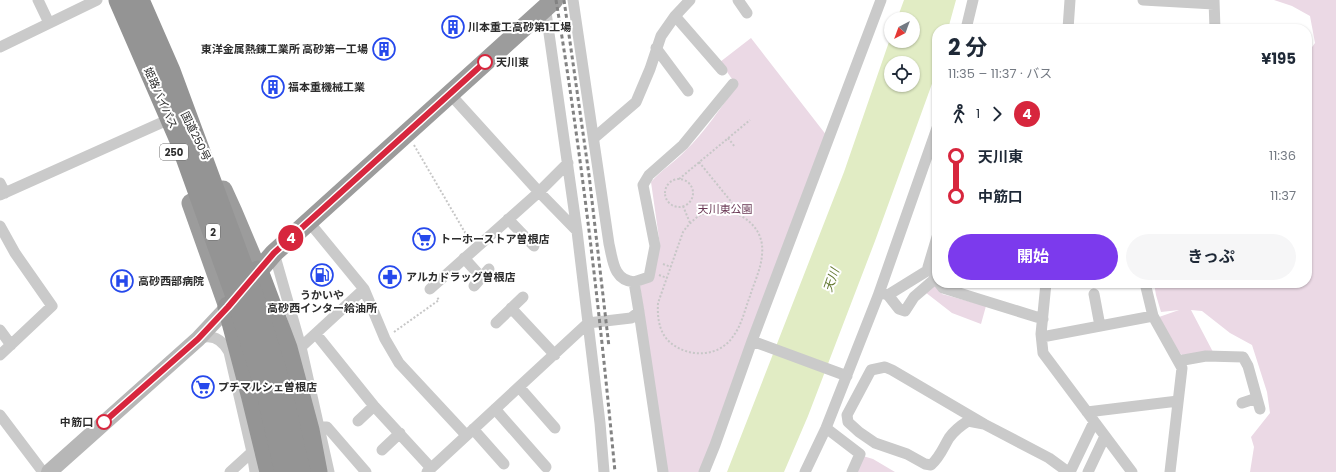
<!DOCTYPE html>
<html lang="ja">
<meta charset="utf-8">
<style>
:root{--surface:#fff;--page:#f6f6f7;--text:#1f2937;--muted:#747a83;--accent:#7c3aed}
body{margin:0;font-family:Poppins,"Noto Sans JP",sans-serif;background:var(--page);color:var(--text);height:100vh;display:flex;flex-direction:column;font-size:15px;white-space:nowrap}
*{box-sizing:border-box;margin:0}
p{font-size:13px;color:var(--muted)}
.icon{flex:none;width:22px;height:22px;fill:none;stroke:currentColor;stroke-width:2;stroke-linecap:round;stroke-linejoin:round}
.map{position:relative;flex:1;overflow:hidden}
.details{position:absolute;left:932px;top:24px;width:380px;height:264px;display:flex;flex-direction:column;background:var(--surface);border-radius:16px;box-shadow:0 1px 3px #0004}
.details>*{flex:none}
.badge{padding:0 8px;border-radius:13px;font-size:14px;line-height:26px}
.needle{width:26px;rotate:221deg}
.fabs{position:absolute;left:884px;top:12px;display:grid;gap:8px}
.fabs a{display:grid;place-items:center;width:36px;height:36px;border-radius:50%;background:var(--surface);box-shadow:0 1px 3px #0004;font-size:20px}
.map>.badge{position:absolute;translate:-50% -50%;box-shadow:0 0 0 2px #fff}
.legs{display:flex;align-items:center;gap:6px;height:44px;padding:0 16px;font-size:13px}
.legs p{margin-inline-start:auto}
.overview{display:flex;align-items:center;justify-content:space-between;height:68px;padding:0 16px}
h1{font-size:22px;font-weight:700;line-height:30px}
.action{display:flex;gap:8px;margin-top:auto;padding:8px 16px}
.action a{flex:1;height:46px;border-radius:24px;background:var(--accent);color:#fff;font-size:16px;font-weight:700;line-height:46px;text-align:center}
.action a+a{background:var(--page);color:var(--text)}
ul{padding:0 16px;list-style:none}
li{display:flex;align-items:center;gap:14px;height:40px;font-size:15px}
li i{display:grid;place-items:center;width:6px;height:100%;margin:0 5px;background:currentColor}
li i::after{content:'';width:10px;height:10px;margin:-5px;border:3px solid;border-radius:50%;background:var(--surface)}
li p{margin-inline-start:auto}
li:first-child i{background:linear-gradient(#0000 50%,currentColor 0)}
li:last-child i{background:linear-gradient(currentColor 50%,#0000 0)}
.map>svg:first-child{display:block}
</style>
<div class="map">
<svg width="1336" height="472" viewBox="0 0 1336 472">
<rect width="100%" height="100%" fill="#fff"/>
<path fill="#ebd9e5" d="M1274 0H1336V472H1250L1254 447 1251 437 1270 413 1267 392 1252 345 1230 333 1202 311 1191 310 1213 352 1182 355 1177 351 1159 317 1179 310 1161 312 1156 295 1154 283H1307V54L1315 43 1310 16 1292 6Z
M751 38 827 136 702 472H665L640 286 660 245 651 182C661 170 675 162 685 151 705 132 720 108 737 86L720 62Z
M935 281 942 294 986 306 981 324 952 313 925 292Z
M863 456 873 459 895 472H856Z"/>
<path fill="#e1ecc4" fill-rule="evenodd" d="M904 0H956L948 29H937V70L875 241 808 416 784 472H727L844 172 891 36V41H913V19H897ZM891 63H913V85H891Z"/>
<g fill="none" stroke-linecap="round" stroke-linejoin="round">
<path stroke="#c7c7c7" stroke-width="2" stroke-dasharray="2 2" stroke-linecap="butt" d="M728 138 735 147
M414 145 470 241
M699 162 742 215
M679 179 750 120
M665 193a14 14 0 1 1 28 0a14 14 0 1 1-28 0Z
M683 206 690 223
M720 209C744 213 765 228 762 255 761 269 754 283 750 296 745 309 742 324 734 335 721 356 694 358 675 346 660 337 657 320 658 303L683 232C694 217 702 212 720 209Z
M663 264 671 267
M659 275 667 278
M394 332 439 300 437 297"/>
<path stroke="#cacaca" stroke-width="11" d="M38 0 49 23
M573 0 609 244C613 260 613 280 634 282
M738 0 747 13
M1143 0 1214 4
M1214 0 1215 29
M545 5 577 231 600 423 604 472
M675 16 722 70
M966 29 973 0
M1068 29 1070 0
M0 47 97 0
M656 48 688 91
M450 94 539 192 577 231
M594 138 636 102 650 69 661 36 675 16 690 0
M0 183 5 193
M0 195 163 122
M508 219 534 246
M309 222 364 289 385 339 399 363 466 435
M0 226 15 253 52 306 0 355
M274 253 301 347 329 472
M464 258 482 278
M933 273 928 267 937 237
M939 283 943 288 1043 319
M1046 283 1041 334 1043 353 1132 472
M1145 283 1153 316 1182 368 1170 472
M474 286 489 269
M430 289 539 192 568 163
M882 293 888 295 930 269
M1094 294 1100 326
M888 295 899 309 905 311 914 297 936 278
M511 308 555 355
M639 312 663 472
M496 323 523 297
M0 330 11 345
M316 334 374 406 431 468
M1042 337 1153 316
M198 339C212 333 222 339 229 352L252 452 255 472
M752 341 847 376
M301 347 364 289
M1178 361 1206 356 1243 357 1248 366 1260 409
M519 387 555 428
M1242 403 1257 398
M495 409 546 467
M1087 412 1178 401
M0 415 43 472
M358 421 374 406
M984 424 968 421C960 426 954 431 949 438 943 448 940 457 931 465L925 464 907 454 875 443 859 432 848 422 847 415 871 370 885 367 892 370 984 424 1049 458 1068 472
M826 428 860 454 852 472
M473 429 504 464
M321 433 319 427H327L366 472
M382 450 400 433
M230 472 252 452
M427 472 588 323 631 318 639 312 634 282 649 277 655 246 643 185 649 175 683 145 733 84
M704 472 715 445 752 341 881 0
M805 472 826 428 878 296 937 128
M1070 472 1094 422
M1088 472 1105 436"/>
<path stroke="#b7b7b7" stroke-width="16" d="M49 472 198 339 228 307"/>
<path stroke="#9c9c9c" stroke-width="19" d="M223 190 233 212 258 271
M191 203 228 307
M248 283 274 253 554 0"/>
<path stroke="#949494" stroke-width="21" d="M258 271 287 348 309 430 317 472
M228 307 252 398 270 472"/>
<path stroke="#828282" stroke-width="3" stroke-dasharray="4 3" stroke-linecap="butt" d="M556 0C582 157 600 314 615 472
M564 0 589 175 609 347"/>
<path stroke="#949494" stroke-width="21" d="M119 0 179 138 237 299 267 394 285 472
M139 0 170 71 254 298 281 387 300 472"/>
</g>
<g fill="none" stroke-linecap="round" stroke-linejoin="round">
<g stroke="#fff" stroke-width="9">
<path id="line-1" d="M104 422 198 339 228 307 274 253 485 62"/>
</g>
<use href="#line-1" stroke="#d7263d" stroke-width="6"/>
</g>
<defs>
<g id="building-ring" transform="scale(1.15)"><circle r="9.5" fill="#fff" stroke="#2649ec" stroke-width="1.5"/><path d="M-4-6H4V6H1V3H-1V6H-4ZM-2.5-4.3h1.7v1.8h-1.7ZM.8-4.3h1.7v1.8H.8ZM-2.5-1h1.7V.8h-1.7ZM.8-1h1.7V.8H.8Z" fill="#2649ec"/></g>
<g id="supermarket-ring" transform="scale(1.15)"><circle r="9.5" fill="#fff" stroke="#2649ec" stroke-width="1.5"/><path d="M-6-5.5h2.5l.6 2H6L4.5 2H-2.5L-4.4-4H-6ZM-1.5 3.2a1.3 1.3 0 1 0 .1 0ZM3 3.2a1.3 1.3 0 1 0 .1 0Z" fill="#2649ec"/></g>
<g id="fuel-ring" transform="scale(1.15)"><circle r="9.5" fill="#fff" stroke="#2649ec" stroke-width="1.5"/><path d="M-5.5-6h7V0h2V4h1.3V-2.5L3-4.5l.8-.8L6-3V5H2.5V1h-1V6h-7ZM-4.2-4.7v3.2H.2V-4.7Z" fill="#2649ec"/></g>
<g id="pharmacy-ring" transform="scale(1.15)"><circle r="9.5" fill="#fff" stroke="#2649ec" stroke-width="1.5"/><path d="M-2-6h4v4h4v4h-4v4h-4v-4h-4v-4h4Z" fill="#2649ec"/></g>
<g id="hospital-ring" transform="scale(1.15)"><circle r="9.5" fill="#fff" stroke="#2649ec" stroke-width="1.5"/><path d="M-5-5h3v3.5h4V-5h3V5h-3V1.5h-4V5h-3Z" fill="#2649ec"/></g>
</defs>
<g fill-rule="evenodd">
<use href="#building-ring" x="453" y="27"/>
<use href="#building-ring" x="384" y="49"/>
<use href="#building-ring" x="273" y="87"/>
<use href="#supermarket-ring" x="424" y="239"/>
<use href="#fuel-ring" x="322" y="275"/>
<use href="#pharmacy-ring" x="390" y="277"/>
<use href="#hospital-ring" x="122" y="281"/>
<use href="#supermarket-ring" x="203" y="387"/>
</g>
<g fill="#fff" stroke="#d7263d" stroke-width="2">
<circle cx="485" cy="62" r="7"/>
<circle cx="104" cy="422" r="7"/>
</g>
<g text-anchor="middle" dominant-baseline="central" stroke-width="4" stroke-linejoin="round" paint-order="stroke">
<g fill="#fff" stroke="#6c6c6c" stroke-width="1">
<rect x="160" y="144" width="28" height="16" rx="3"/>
<rect x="206" y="224" width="14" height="16" rx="3"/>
</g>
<g font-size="10" font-weight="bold" fill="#2d2d2d">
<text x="174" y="152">250</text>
<text x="213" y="232">2</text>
</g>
<g font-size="11" font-weight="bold" fill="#2d2d2d" stroke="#fff" text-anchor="start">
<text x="468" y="27">川本重工高砂第1工場</text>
<text x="368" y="49" text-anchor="end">東洋金属熱錬工業所 高砂第一工場</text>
<text x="288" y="87">福本重機械工業</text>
<text x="440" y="239">トーホーストア曽根店</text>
<text x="406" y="277">アルカドラッグ曽根店</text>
<text x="138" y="281">高砂西部病院</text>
<text x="322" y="295" text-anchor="middle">うかいや<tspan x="322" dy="13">高砂西インター給油所</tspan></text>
<text x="218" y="387">プチマルシェ曽根店</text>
</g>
<g font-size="11" font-weight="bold" fill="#2d2d2d" stroke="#fff" text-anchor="start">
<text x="496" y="62">天川東</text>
<text x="93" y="422" text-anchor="end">中筋口</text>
</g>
<g font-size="11" fill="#2d2d2d" stroke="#fff">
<text transform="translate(161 98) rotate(66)">姫路バイパス</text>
<text transform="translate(196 136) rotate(64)">国道250号</text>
</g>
<g font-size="11" fill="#6a3955" stroke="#fff">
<text x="725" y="209">天川東公園</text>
</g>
<g font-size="12" font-style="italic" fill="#637830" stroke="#fff">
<text transform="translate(831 280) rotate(-71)">天川</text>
</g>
</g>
</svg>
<div class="fabs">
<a><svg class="needle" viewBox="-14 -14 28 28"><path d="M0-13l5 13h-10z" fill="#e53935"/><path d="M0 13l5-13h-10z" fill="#747a83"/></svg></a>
<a><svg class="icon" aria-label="locate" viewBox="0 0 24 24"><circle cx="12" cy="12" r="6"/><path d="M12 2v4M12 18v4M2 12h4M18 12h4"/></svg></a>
</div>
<b class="badge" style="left:291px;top:238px;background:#d7263d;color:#fff">4</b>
<section class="details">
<div class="overview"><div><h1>2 分</h1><p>11:35 – 11:37 · バス</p></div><b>¥195</b></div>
<div class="legs"><svg class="icon" aria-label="walk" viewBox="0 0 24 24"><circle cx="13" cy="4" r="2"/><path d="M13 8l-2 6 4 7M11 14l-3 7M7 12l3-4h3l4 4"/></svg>1<svg class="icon" aria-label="forward" viewBox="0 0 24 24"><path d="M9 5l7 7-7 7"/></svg><b class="badge" style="background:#d7263d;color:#fff">4</b></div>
<ul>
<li><i style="color:#d7263d"></i><b>天川東</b><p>11:36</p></li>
<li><i style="color:#d7263d"></i><b>中筋口</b><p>11:37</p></li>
</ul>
<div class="action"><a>開始</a><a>きっぷ</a></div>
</section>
</div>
